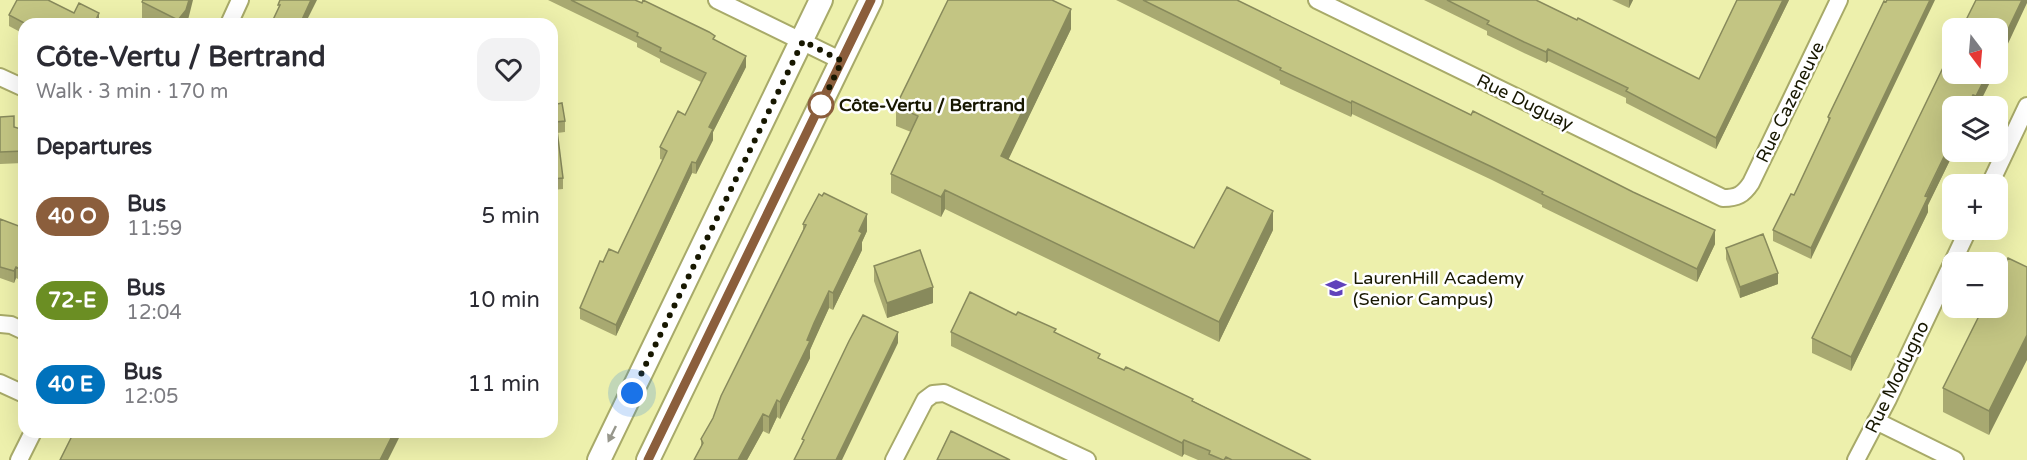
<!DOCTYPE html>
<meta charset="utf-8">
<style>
:root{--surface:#fff;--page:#f2f2f3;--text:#2b2b33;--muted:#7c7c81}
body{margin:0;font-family:"Varela Round",sans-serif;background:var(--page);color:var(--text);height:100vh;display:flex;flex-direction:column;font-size:22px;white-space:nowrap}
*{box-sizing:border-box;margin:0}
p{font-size:20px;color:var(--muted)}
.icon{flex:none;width:33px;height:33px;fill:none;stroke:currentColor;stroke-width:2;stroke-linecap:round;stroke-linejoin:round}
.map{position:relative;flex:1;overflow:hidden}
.drawer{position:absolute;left:18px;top:18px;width:540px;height:420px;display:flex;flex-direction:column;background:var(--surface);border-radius:18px;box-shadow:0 6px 24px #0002}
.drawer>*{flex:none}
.badge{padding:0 12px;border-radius:20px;font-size:21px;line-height:39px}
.needle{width:39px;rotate:164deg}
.controls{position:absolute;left:1942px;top:18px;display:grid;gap:12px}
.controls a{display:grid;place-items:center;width:66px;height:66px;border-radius:12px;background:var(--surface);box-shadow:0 6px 24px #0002;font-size:30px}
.you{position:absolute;width:30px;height:30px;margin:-15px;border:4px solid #fff;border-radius:50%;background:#1a73e8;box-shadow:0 0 0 9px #1a73e833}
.map>.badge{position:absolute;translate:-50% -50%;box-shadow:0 0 0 3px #fff}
h2{padding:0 18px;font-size:22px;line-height:54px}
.round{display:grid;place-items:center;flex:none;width:63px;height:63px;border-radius:18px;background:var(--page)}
.overview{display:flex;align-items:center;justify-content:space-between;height:102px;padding:0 18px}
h1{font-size:28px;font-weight:800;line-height:45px}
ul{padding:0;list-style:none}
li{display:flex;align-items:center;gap:18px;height:84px;padding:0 18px}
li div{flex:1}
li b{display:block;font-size:22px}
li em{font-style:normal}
li .badge{min-width:66px;font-weight:700;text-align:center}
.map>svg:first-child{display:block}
</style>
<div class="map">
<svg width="2027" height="460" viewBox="0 0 2027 460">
<rect width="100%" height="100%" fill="#edf0ac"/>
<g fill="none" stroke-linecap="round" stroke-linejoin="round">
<g stroke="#a8aa69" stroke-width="20">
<path id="street" d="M717 0 842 61
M1317 0 1723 198C1737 198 1743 195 1751 183L1839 0
M229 24 240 0
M0 77 24 88
M1990 184 2027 106
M0 324 11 325 24 331
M0 383 24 394
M1876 421 1955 460
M19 460 33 432
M894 460 925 400 933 394 944 393 1087 460
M1856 460 1888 399 1968 230"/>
</g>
<g stroke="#a8aa69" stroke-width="26">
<path id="secondary" d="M599 460 821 0
M648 460 871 0"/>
</g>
<use href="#street" stroke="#fff" stroke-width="16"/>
<use href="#secondary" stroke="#fff" stroke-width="22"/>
</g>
<path fill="#a8a971" d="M548 0H635L715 40 746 67 713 132V140L696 174 692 173 616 336 580 319V308L603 262 618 253 663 160 660 159V147L685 115 701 82 660 62V59L637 47V43Z
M1116 0H1237L1715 244 1697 282 1542 207V205L1492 180 1352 114 1351 117 1280 84V81Z
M1424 0H1536L1699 79 1737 0H1789L1716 149 1626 103V98L1548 61 1546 63 1524 53 1487 35V31Z
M1612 0H1633L1629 8Z
M1884 1 1811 259 1773 241V230L1794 195 1828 123V117Z
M142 2 187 24H154L142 18Z
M74 13 99 24H24V34L9 26V15Z
M1071 29 1008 159 1194 248 1273 230 1219 342 945 209 941 217 891 193V174L911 132 896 126V106Z
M1953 47 1994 74 1978 106H1953L1954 152 1928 205V212L1851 371 1812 353V338Z
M552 105 565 121V132L557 133 563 178V189L552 190Z
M0 117 14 127 24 130V182H21V170L23 163 0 164Z
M0 219 24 228V282L16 278 14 283 0 278Z
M803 224 867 231 862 242V250L833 310 829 308 814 340 810 350V358L780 419 777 417 769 434 763 431 747 460H694L701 447V439L713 418 803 230Z
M1726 248 1778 284 1740 298 1726 259Z
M874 266 933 303 887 318 874 281Z
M2027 267 1989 435 1943 412V388Z
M951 332 1056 333 1100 359 1193 401 1311 460H1198L1184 454 1182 457 951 346Z"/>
<path fill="#888a5c" d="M189 0H193L187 24H178V20Z
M311 0H317L305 24H300Z
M1629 0H1633L1629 8Z
M1783 0H1789L1716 149V138Z
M1930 0H1935L1811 259V248Z
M2022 0H2027V3L1998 65V50Z
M1071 9V29L1001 175V156Z
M99 13V24H94Z
M1548 49V61L1546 63V52Z
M746 56V67L713 132V140L696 174V163L709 127Z
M1987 74H1994L1978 106H1976V96Z
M1973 95V106H1968Z
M1352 101V114L1351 117V103Z
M1953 138 1954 152 1928 205V212L1851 371V357Z
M692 162V173L616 336V325Z
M945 190V209L941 217V197Z
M1273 211V230L1219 342V322Z
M867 214V231L862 242V250L833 310V293L859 231Z
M1715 230V244L1697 282V269Z
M16 267V278L14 283V271Z
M1778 273V284L1740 298V287Z
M933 287V303L887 318V303Z
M829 291V308L810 350V358L780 419V402L814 323Z
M898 332V343L842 460H836Z
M2027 335V360L1989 435V411Z
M777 400V417L769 434V417Z
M763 414V431L747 460H738Z
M394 432H402L388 460H380Z
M1184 440V454L1182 457V443Z"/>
<path fill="#c3c583" stroke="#888a5c" stroke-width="1.5" d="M17 0H48L74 13 79 3 99 13 94 24H26L9 15Z
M143 0H189L186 10 178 20 142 2Z
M280 0H311L300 24H271L280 5H278Z
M571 0H635L642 3 643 0 709 32 715 36 713 39 746 56 709 127 713 129 696 163 692 162 616 325 580 308 600 261 603 262 609 249 618 253 667 151 660 147 678 111 685 115 706 73 660 51 661 48 637 36 638 33Z
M948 0H1052L1071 9 1001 156 1194 248 1227 187 1273 211 1219 322 945 190 941 197 891 174 918 116 896 106Z
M1143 0H1237L1471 115 1473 111 1633 192 1715 230 1697 269 1542 194 1543 192 1492 167 1352 101 1351 103 1280 70 1281 68Z
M1447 0H1536L1577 20 1578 18 1699 79 1737 0H1783L1716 138 1626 91 1628 88 1548 49 1546 52 1524 42 1487 24 1489 21Z
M1887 0H1930L1811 248 1773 230 1791 194 1794 195 1830 118 1828 117 1884 1 1886 2Z
M1976 0H2022L1998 50V28H1962Z
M1953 47V74H1987L1976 96 1973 95 1968 106H1953V138L1925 196 1928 197 1851 357 1812 338Z
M562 103 565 121 556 122 563 178 552 179V105Z
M14 116V127L24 130V151L0 152V117Z
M24 160V171L21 170Z
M824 193 867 214 859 231 862 233 833 293 829 291 814 323 807 340 810 341 780 402 777 400 769 417 763 414 738 460H694L703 443 701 439 713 418 721 396 806 225 803 224 819 194 822 196Z
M0 219 24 228V271L16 267 14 271 0 267Z
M1763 234 1778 273 1740 287 1726 248Z
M920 250 933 287 887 303 874 266Z
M2008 258 2027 267V335L1989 411 1943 388 1983 308H1998V278Z
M970 292 1016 315 1018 312 1056 329 1054 332 1100 354 1098 358 1124 370 1126 367 1193 399 1192 401 1311 460H1232L1226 457 1224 460H1223L1209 454 1210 451 1184 440 1182 443 951 332Z
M863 315 898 332 836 460H794L804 440 802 439 849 341Z
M951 431 1010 460H937Z
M74 432H394L380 460H60Z"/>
<defs><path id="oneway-solid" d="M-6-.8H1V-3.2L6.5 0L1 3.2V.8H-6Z" transform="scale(1.5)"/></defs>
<use fill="#97978c" href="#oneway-solid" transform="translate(612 434) rotate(116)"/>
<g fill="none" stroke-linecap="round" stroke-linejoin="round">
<g stroke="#fff" stroke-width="14">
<path id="line" d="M648 460 871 0"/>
</g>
<use href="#line" stroke="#8b5e3c" stroke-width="9"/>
<path stroke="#171700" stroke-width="6" stroke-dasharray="0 10.8" d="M632 393 803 41 842 61 818 111 821 105"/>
</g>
<defs>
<g id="school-bare" transform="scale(1.62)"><path d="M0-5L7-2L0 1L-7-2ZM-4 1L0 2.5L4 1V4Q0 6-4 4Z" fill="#6142bb" stroke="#fff" stroke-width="2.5" paint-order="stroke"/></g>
</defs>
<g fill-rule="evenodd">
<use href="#school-bare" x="1336" y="288"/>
</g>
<circle fill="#fff" stroke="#8b5e3c" stroke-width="3" cx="821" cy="105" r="12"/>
<g text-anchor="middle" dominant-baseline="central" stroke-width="5" stroke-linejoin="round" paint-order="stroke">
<g font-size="18" fill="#171700" stroke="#fff">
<text transform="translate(1525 102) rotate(26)">Rue Duguay</text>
<text transform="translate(1790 102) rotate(-64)">Rue Cazeneuve</text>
<text transform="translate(1897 377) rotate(-64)">Rue Modugno</text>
</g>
<g font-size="18" font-weight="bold" fill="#171700" stroke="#fff" text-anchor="start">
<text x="839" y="105">Côte-Vertu / Bertrand</text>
</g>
<g font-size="18" fill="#171700" stroke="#fff" text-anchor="start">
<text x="1353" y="278">LaurenHill Academy<tspan x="1353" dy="21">(Senior Campus)</tspan></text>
</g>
</g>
</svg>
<div class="controls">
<a><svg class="needle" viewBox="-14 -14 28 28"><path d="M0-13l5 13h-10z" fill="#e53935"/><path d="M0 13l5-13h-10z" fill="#7c7c81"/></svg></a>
<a><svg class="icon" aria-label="layers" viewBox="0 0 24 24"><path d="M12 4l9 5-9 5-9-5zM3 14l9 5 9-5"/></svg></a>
<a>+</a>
<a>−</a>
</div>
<div class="you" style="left:632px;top:393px"></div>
<section class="drawer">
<div class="overview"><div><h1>Côte-Vertu / Bertrand</h1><p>Walk · 3 min · 170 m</p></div><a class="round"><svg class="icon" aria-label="heart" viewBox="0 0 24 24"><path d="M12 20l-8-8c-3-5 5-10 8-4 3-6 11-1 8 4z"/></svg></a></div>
<h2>Departures</h2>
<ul>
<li><span class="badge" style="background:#8b5e3c;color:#fff">40 O</span><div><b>Bus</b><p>11:59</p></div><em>5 min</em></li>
<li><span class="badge" style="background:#6b8e23;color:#fff">72-E</span><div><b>Bus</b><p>12:04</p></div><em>10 min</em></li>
<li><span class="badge" style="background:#0072bc;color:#fff">40 E</span><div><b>Bus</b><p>12:05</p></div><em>11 min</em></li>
</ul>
</section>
</div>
